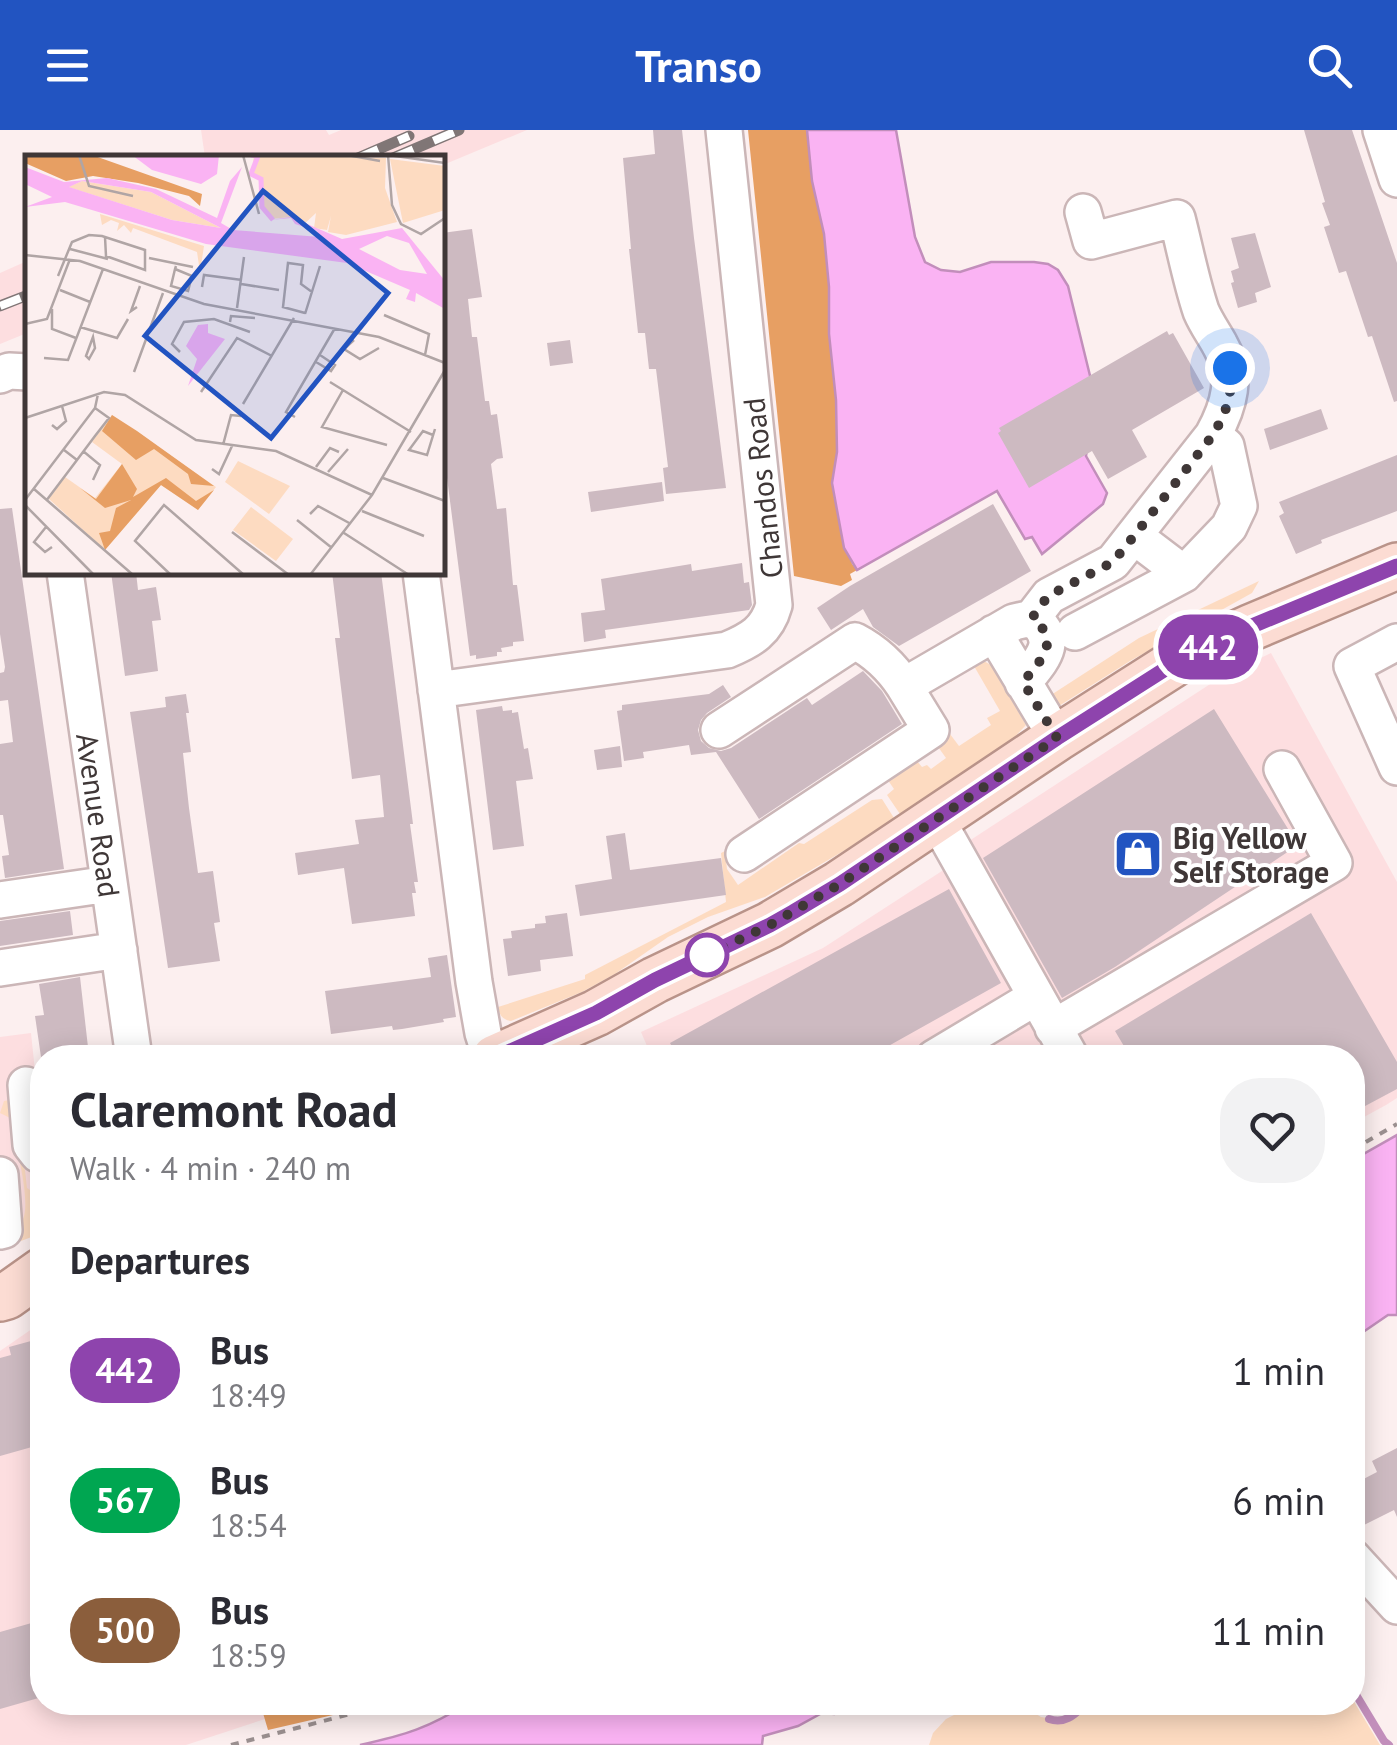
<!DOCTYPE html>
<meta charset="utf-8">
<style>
:root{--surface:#fff;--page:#f2f2f3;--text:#2b2b33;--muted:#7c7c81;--accent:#2254c1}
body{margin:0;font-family:"PT Sans",sans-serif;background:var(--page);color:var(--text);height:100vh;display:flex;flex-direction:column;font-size:38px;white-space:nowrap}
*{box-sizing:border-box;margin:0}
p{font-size:32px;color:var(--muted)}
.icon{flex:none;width:55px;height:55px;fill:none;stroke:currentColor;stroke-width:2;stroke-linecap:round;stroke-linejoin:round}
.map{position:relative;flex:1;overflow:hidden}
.drawer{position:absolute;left:30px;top:915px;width:1335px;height:670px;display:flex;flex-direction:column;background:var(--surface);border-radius:40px;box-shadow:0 5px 25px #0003}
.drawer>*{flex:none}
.badge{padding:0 20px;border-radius:32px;font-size:35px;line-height:65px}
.you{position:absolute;width:50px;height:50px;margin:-25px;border:8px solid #fff;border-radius:50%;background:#1a73e8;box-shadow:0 0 0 15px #1a73e833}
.map>.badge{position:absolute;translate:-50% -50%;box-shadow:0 0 0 5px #fff}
h2{padding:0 40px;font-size:38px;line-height:90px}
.round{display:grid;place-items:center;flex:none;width:105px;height:105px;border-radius:40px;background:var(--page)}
.summary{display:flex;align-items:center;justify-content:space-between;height:170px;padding:0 40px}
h1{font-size:48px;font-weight:600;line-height:75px}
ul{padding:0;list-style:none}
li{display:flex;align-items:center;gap:30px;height:130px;padding:0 40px}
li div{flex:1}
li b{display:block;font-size:38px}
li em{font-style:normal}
li .badge{min-width:110px;font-weight:700;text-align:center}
header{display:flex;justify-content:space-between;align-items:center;height:130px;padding:0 40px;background:var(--accent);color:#fff;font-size:45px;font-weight:600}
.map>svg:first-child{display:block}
</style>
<header><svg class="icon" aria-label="menu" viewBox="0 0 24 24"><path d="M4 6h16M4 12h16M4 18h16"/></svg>Transo<svg class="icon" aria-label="search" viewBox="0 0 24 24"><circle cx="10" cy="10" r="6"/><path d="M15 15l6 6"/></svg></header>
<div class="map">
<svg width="1397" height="1615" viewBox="0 0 1397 1615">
<rect width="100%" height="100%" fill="#fcefef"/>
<path fill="#fddee0" d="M201 0H326L329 5 341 0H527L443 35 442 28 205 27Z
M27 131V203L0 214V143Z
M1271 523 1397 752V968L1386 975 1353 993 1352 928H654L647 916 641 902 823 818 959 730 969 711 1221 547Z
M31 903 35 941H42V1090L0 1111V907Z
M42 1192V1572L260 1573 265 1589 186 1615H0V1221Z"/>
<path fill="#fddbc1" d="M1259 451 1252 463 1130 531 1059 576 1055 575 1051 565 1139 508Z
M982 530 991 535 1026 595 1009 613 900 684 887 665 894 659 883 643 911 624 922 637 927 635 931 639 946 628 936 614 950 604 959 616 991 595 987 588 1000 581 974 536 951 552 949 548Z
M882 669 894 688 847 719 765 767 708 787 668 807 615 844 582 862 511 891C503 890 499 885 498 877L585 849V845L726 772 721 723 725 721 727 739 738 755 799 713 804 714 872 670Z
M15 969 17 971 27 1058 33 1062 42 1061V1103L0 1119V1107C7 1103 16 1100 21 1093 34 1076 14 1010 10 988L0 983 4 971Z
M1353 1570 1380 1615H929L933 1603 946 1589 958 1583 1004 1573 1024 1577 1041 1587 1066 1591 1088 1573 1352 1572Z"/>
<path fill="#e79f63" d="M748 0H807L812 51 824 104 829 157V204L836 270 837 322 832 353 852 434 857 440 850 444 852 450 841 456 794 446Z
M260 1573V1572L385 1573 268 1600Z"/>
<path fill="#fab3f3" stroke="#c28ebb" stroke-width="2.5" d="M807 0H896L915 107 925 132 941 140 960 142 991 132H1034L1048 134 1058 140 1068 156 1094 262 1086 326 1107 363 1103 374 1042 424 1032 407 1025 409 997 361 857 440 844 418 832 353 837 322 836 270 829 204V157L824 104 812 51Z
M1397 1005V1185H1388L1353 1209V1030Z
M468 1573V1572L839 1573 834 1584 822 1583 798 1596 763 1606 762 1615H360C405 1605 429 1598 468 1573Z"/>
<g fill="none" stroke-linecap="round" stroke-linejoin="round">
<path stroke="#c28ebb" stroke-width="8" d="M1352 1558 1384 1611 1389 1615
M1049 1589C1066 1595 1076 1583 1088 1572"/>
</g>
<path fill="#cdbac1" d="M653 0H682L694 108 726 358 666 364 663 338 668 337 656 239H649L645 203H638L629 119H631L623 28 655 24Z
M1304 0H1352L1397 133V271L1394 272 1372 206 1368 207 1346 141 1339 143 1324 97 1330 95 1322 73 1325 72Z
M472 99 482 167 468 169 472 207H477L485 271H489L491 285 497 284 503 328 497 329 491 334 497 379 506 378 513 455H517L524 511 513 512V516L501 518 502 522H497V526L476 529V525L470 526 442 309V103Z
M1255 103 1271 157 1255 163 1257 172 1238 178 1231 153 1234 152 1231 141 1239 138 1231 108Z
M1167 201 1169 205 1173 203 1204 258 1132 300 1147 327 1108 349 1092 321 1029 358 998 303 1001 301 999 298Z
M570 210 573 233 550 236 547 213Z
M1321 279 1328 299 1270 320 1264 299Z
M1397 325V381L1321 410 1322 413 1296 424 1279 386 1284 383 1279 372Z
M662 352 664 371 591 382 588 362Z
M993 374 1031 441 899 516 873 497 863 479 831 500 817 478 850 456Z
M12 378 64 739 5 748 2 726 9 725 3 685H0V614L13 612 8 570 0 571V543L4 542 5 537 0 504V379Z
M742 433 744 453 749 452 752 475 749 480 605 500 606 508 584 512 581 483 605 480 601 449 691 434 692 441Z
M111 442H136L138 460 156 457 161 490 152 491 158 541 125 546Z
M332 442H381L413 694H410L418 752H414L416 763H412L415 786 352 794 344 738 298 745 295 723 359 714 355 690 384 687 380 645 352 649 335 508H340Z
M863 541 882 561 902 594 759 689 716 622 691 625 689 615 643 622 644 628 624 631 617 581 622 580V575L709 564 723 555 731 567 707 583 701 590 698 600 701 611 709 618 721 621 731 618 807 568 812 575Z
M186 564 189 583H186L191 622 183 623 189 678 198 743 213 741 220 792 214 793 220 831 168 838 130 582 166 577 165 567Z
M502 576 503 581 512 580V583L518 582 524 619 528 618 533 649 516 651 524 716 493 720 476 580Z
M1214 579 1298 715 1115 837 1062 868 983 728Z
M620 616 622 637 597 640 594 620Z
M625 703 630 740 721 728 726 765 580 786 575 755 612 749 606 706Z
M949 759 1001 853 867 928H678L670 913Z
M70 781 73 805 0 816V791Z
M567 783 573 826 540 830 541 841 508 846 503 809 512 808 511 801 535 798V794L546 793 545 786Z
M1311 783 1397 932V959L1352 983V928H1131L1115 901Z
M447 825 456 887 443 889 444 892 402 899 393 900 392 896 331 904 325 861 431 847 428 828Z
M80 847 88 917 70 920V923L41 927 35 886 44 885 39 854Z
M42 1208V1294L33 1295 39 1315 0 1326V1228L11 1225 9 1217Z
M1397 1318V1387L1394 1380 1352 1401V1355L1377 1342 1372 1331Z
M42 1490V1567L0 1579V1502Z"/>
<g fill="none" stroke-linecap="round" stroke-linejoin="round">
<g stroke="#cbb6b7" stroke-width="40">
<path id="minor" d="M1381 0 1397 49
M0 245 9 241 28 242
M65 442 134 928
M421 442 474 852 483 903 491 928
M1184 444 1229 397 1239 376 1226 316 1213 305
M1075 502 1184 444 1134 406
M994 503 1057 608
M1397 512 1352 536 1397 637
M1023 553C1041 530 1062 511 1032 488
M436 560 727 520C751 510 767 501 774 475L724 0
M719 600 855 511C876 522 891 536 904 556L1014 492 1032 488 1049 466 1113 432 1213 305C1229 276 1238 246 1220 215 1214 204 1206 193 1201 181 1191 151 1185 119 1177 88L1091 111 1083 82
M937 690 1071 928
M744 724 931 600 904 556
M0 770 109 754
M0 838 119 820
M1053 898 1334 733 1282 639
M934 928 1036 867
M26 955 31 1015 38 1024H42
M0 1045 4 1100 0 1101
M1352 1427 1397 1476"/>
</g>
<g stroke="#b99389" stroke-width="50">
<path id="major" d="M495 928 596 883 655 850 770 795 839 754 1057 608 1178 531 1252 497 1397 436
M0 1168 7 1166 42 1141"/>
</g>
<path stroke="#9b9090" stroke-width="4" stroke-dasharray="8 8" stroke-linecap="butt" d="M1352 1020 1397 994
M231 1615 397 1572"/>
<use href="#minor" stroke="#fff" stroke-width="35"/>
<use href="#major" stroke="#fcdcd3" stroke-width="45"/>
<g stroke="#807676" stroke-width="11">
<path id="rail" d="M358 28 409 6
M393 28 459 0
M0 176 28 165"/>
</g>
<use href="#rail" stroke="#fff" stroke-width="8" stroke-dasharray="22" stroke-linecap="butt"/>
</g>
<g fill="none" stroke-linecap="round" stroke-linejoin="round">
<g stroke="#fff" stroke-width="22">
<path id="line" d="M495 928 596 883 655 850 770 795 793 782 840 754 1057 608 1178 531 1252 496 1397 436"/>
</g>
<use href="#line" stroke="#8e44ad" stroke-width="15"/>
<path stroke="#3f3737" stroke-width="10" stroke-dasharray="0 18" d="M707 825 770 795 840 754 1057 608 1023 552C1041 530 1062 511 1032 488L1048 466 1113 432 1134 406 1213 305 1224 285 1230 264V238"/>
</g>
<defs>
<g id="shop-square" transform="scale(2.5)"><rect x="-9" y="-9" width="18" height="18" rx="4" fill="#2254c1" stroke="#fff"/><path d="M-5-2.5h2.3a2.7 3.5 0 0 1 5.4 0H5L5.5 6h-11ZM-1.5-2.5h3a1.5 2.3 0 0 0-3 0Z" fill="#fff"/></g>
</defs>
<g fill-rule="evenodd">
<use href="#shop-square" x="1138" y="724"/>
</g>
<circle fill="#fff" stroke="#8e44ad" stroke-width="5" cx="707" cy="825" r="20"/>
<g text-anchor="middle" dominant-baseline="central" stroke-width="8" stroke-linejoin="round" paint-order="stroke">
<g font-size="30" fill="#3f3737" stroke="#fff">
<text transform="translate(762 358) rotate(-96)">Chandos Road</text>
<text transform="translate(99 685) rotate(82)">Avenue Road</text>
</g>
<g font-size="30" font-weight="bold" fill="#3f3737" stroke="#fff" text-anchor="start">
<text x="1173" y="707">Big Yellow<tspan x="1173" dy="34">Self Storage</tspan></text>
</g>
</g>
<g transform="translate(25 25)">
<rect width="420" height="420" fill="#fcefef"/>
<path d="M229 0 361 3 360 33 372 67 321 80 303 77 306 61 302 75 289 73 291 58 277 71 266 62 246 64 237 52V24L227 18ZM365 4 420 11V55L378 68ZM57 26 126 37 196 73 147 65 43 32ZM75 59 179 91 175 117 172 97 108 73 106 78 99 70 92 76 94 68 86 65 77 70ZM87 260 191 332 173 355 136 330 80 395 24 344 40 322 70 343 97 309 67 287ZM213 306 265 331 244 359 200 327ZM226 352 268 384 251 406 208 375Z" fill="#fddbc1"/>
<path d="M0 0H67L177 39 175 51 164 41 113 28 68 21 41 26 0 8ZM87 260 112 276 189 331 166 329 163 319 129 294 111 305 77 276ZM97 309 112 334 108 342 141 323 171 346 189 335 173 355 136 330 80 395 74 378 85 376 91 353 106 345 80 353 55 333 71 344Z" fill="#e79f63"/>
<path d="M107 0H194L192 19 176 29 127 15ZM0 12 39 27 82 23 131 34 192 63 205 26 217 12 196 68 208 75 295 82 292 76 270 69 266 63 245 65 266 62 317 84 377 73 420 126V154L391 138 390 147 381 144 385 135 322 108 181 89 40 47 0 52 27 42 0 29ZM57 26 126 37 196 73 147 65 44 32ZM362 81 384 88 402 119 375 115 334 94ZM183 169V178L200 184 163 231 172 204 161 191 173 170Z" fill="#fab3f3" fill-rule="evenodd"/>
<path fill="none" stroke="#fab3f3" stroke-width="5" d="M226 0 233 1 226 19 236 24 237 52 248 65"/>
<path fill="none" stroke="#b0a5a5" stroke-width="2.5" d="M54 0 64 31 108 41M218 0 234 59M322 0 355 6M363 0 367 50 376 69 396 79 420 63M363 0 420 8M45 94 83 104M0 100 55 106 179 149 354 182 420 208M124 103 168 112M150 114 167 121 163 136 146 131 150 114 151 111M33 121 47 87 64 80 77 81 83 83 120 95V115L81 101 80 82M216 129 254 135M177 132 179 120 217 125M35 135 65 147M112 152 106 156 115 131M212 153 219 102M27 154V174L51 183M280 158 258 152 263 108 278 110 276 129 287 137M280 159 295 111M359 160 404 179 400 200M205 167 206 161 230 163M0 169 22 164 45 104M55 172 92 183 103 164M68 182 70 193 64 204 61 201ZM329 185 319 194 335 204 354 193M155 197 147 189 159 167 189 164 225 177M19 203 43 205 78 114M291 207 306 216 310 210 295 200M109 217 138 138M305 227 386 277M318 235 297 272 362 290M176 237 212 183 247 201M218 249 269 163M270 262 261 257 310 173M0 263 79 237 100 240 171 285 251 296 347 340M27 270 32 274 41 266 37 251M408 280 398 276 384 295 402 300 410 274M198 290 206 260 216 261M39 295 52 305 70 281 84 263 70 253M58 296 75 310 68 325M291 312 305 293 314 297M187 314 194 319 207 291M303 317 323 294M358 323 420 346M9 334 107 419M0 345 70 253 73 239M21 346 52 305M0 350 69 420M337 356 399 381M285 359 293 351 326 369M272 365 307 393M21 372 9 387 20 397 27 392M207 377 264 420M319 378 384 420M146 420 110 386 139 350 219 420M285 420 347 340 420 215"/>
<path fill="#2254c1" fill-opacity="0.15" stroke="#2254c1" stroke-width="5" d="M238 36 363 138 246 283 120 181Z"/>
<rect width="420" height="420" fill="none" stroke="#3f3737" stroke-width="5"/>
</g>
</svg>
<div class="you" style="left:1230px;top:238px"></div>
<b class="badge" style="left:1208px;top:517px;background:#8e44ad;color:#fff">442</b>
<section class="drawer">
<div class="summary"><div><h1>Claremont Road</h1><p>Walk · 4 min · 240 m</p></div><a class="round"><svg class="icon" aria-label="heart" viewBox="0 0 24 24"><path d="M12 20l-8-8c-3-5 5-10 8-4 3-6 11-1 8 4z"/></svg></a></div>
<h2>Departures</h2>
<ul>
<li><span class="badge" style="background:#8e44ad;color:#fff">442</span><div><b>Bus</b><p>18:49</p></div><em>1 min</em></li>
<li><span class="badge" style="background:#00a651;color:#fff">567</span><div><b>Bus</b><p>18:54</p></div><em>6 min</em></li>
<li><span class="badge" style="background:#8b5e3c;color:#fff">500</span><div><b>Bus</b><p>18:59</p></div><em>11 min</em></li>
</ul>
</section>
</div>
